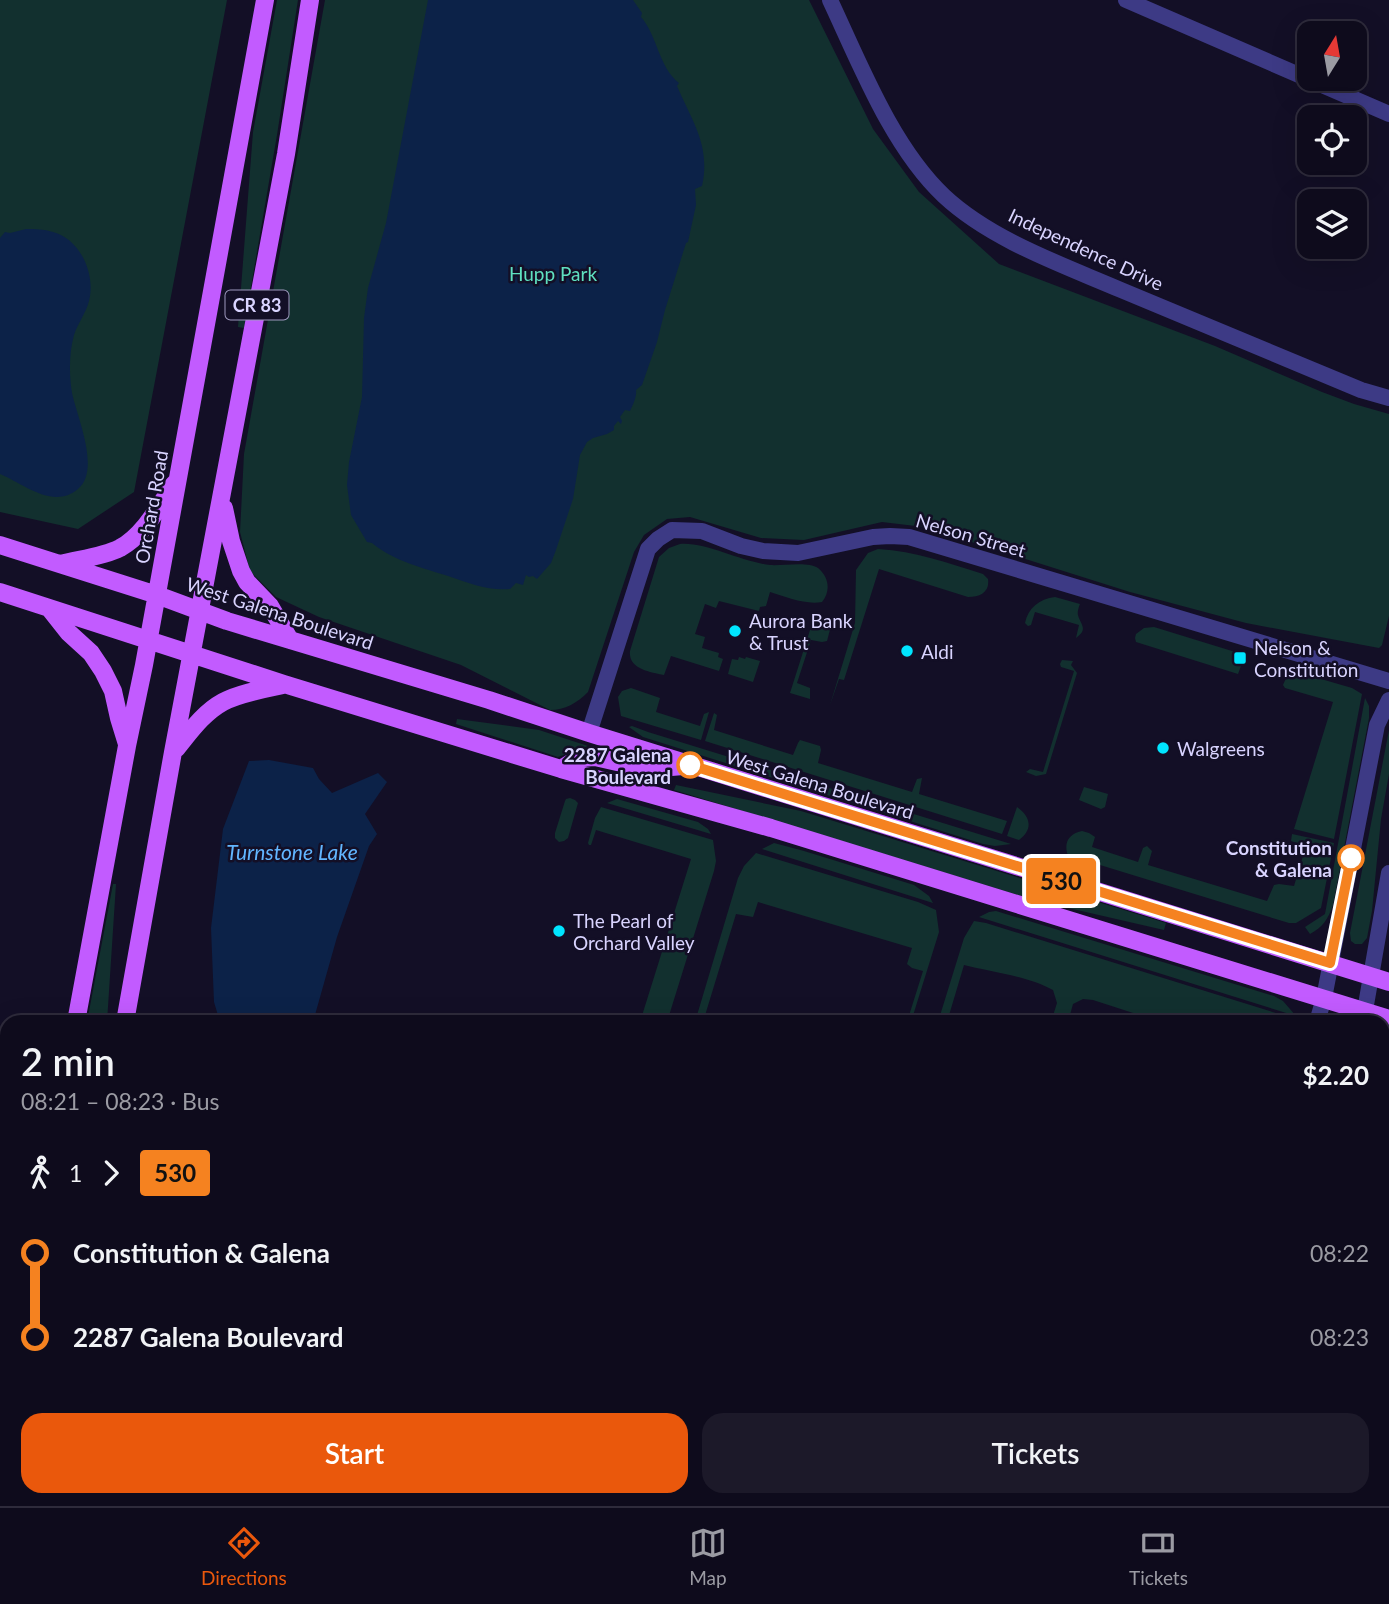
<!DOCTYPE html>
<meta charset="utf-8">
<style>
:root{--surface:#0e0b1c;--page:#1c1929;--text:#f1f3f6;--muted:#9b9ba3;--line:#2e2b3b;--accent:#ea580c}
body{margin:0;font-family:Lato,sans-serif;background:var(--page);color:var(--text);height:100vh;display:flex;flex-direction:column;font-size:26px;white-space:nowrap}
*{box-sizing:border-box;margin:0}
p{font-size:23px;color:var(--muted)}
.icon{flex:none;width:38px;height:38px;fill:none;stroke:currentColor;stroke-width:2;stroke-linecap:round;stroke-linejoin:round}
.map{position:relative;flex:1;overflow:hidden}
.drawer{position:absolute;left:0px;top:1015px;width:1390px;height:492px;display:flex;flex-direction:column;background:var(--surface);border-radius:21px 21px 0 0;box-shadow:0 7px 28px #0002,0 0 0 2px var(--line)}
.drawer>*{flex:none}
.badge{padding:0 14px;border-radius:5px;font-size:24px;line-height:46px}
.needle{width:46px;rotate:11deg}
.buttons{position:absolute;left:1297px;top:21px;display:grid;gap:14px}
.buttons a{display:grid;place-items:center;width:70px;height:70px;border-radius:14px;background:var(--surface);box-shadow:0 7px 28px #0002,0 0 0 2px var(--line);font-size:35px}
.map>.badge{position:absolute;translate:-50% -50%;box-shadow:0 0 0 4px #fff}
.legs{display:flex;align-items:center;gap:10px;height:77px;padding:0 21px;font-size:23px}
.legs p{margin-inline-start:auto}
.head{display:flex;align-items:center;justify-content:space-between;height:119px;padding:0 21px}
h1{font-size:38px;font-weight:600;line-height:52px}
.action{display:flex;gap:14px;margin-top:auto;padding:14px 21px}
.action a{flex:1;height:80px;border-radius:21px;background:var(--accent);color:#fff;font-size:28px;font-weight:600;line-height:80px;text-align:center}
.action a+a{background:var(--page);color:var(--text)}
ul{padding:0 21px;list-style:none}
li{display:flex;align-items:center;gap:24px;height:84px;font-size:26px}
li i{display:grid;place-items:center;width:10px;height:100%;margin:0 9px;background:currentColor}
li i::after{content:'';width:18px;height:18px;margin:-9px;border:5px solid;border-radius:50%;background:var(--surface)}
li p{margin-inline-start:auto}
li:first-child i{background:linear-gradient(#0000 50%,currentColor 0)}
li:last-child i{background:linear-gradient(currentColor 50%,#0000 0)}
.menu{display:flex;justify-content:space-around;align-items:center;height:98px;border-top:2px solid var(--line);background:var(--surface);font-size:19px;color:var(--muted)}
.menu a{display:grid;justify-items:center;gap:4px}
.menu .active{color:var(--accent)}
.map>svg:first-child{display:block}
</style>
<div class="map">
<svg width="1389" height="1506" viewBox="0 0 1389 1506">
<rect width="100%" height="100%" fill="#130f26"/>
<path fill="#12302f" d="M0 0H227L134 492 78 529 0 512Z
M277 0H298L277 135 244 328 238 327 253 132Z
M325 0H809L873 129 919 192 999 264 1215 346 1322 392 1354 404 1389 414V616L1382 645 1379 648 1246 623 1130 592 924 527 882 522 804 540 761 538 690 517 667 519 644 535 634 552 588 692C577 703 565 710 550 710L461 665 319 617 276 597 250 571 240 532 244 454Z
M680 544C707 542 741 562 770 565 783 566 808 561 818 568 829 577 831 591 822 602 805 605 787 597 770 592L766 606 760 607 759 611 719 601 716 608 705 604 695 634 705 637 702 648 719 653 718 657 723 659 719 671 671 656 664 675C650 672 628 669 630 651L659 557 669 548Z
M878 549C916 551 947 563 983 574L988 579C990 592 980 597 968 597L879 569 844 680 839 679 830 705 855 623 856 570 868 553Z
M1055 597 1080 604C1079 606 1077 613 1078 615 1080 624 1089 629 1076 638L1079 625 1035 612 1031 625 1028 626 1025 623C1028 608 1039 599 1055 597Z
M824 620 832 622 827 641 822 642 811 640 797 683 810 688V699L790 693 810 630 816 622Z
M1154 627 1245 655 1238 674 1136 642 1135 638 1136 634 1144 628Z
M739 657 745 659 746 657 760 661 753 682 728 674 732 659 738 660Z
M1062 660 1073 661 1071 665 1077 673 1046 774 1036 776 1026 772 1030 769 1043 772 1074 671 1061 667 1060 664Z
M1297 672 1352 688 1362 694 1334 839 1294 829 1333 702 1285 688 1283 685 1287 676Z
M631 688 660 698 656 712 700 726 704 714 709 712 701 740 621 716 618 697 622 691Z
M1365 698 1369 706V718L1333 905C1328 919 1323 927 1310 934L1305 927 1325 914Z
M714 713 717 715 714 730 793 755 798 743 800 740 820 746 821 750 818 763 912 792 917 779 922 778 919 794 1007 821 1002 834 705 741Z
M457 719 539 730 588 746 558 757 456 724Z
M632 726 648 732 1011 844 995 846 983 844 643 737 629 727Z
M1389 730V774L1381 819 1372 911 1367 938 1362 944H1355L1351 941 1350 933Z
M676 785 801 811 1166 923 1164 930 1038 901 674 790Z
M1084 787 1108 794 1105 807 1101 809 1079 800Z
M570 798 575 800 578 803 568 838 564 841 559 842 555 838V833L565 801 566 799Z
M617 799 698 822 708 829 711 834 607 803Z
M601 807 713 840 716 861 714 871 667 1022H640L691 859 596 830 591 845H589L588 843 595 818Z
M1017 807C1030 816 1034 829 1019 840L1007 836Z
M1082 831 1089 833 1095 837 1092 847 1138 862 1143 848 1147 846 1152 851 1148 865 1267 901 1274 885 1279 884 1294 886 1306 846 1291 841 1292 834 1334 843 1321 908 1296 923H1289L1087 861 1069 858C1063 845 1067 834 1082 831Z
M774 843 804 851 914 885 929 896 933 903 762 849Z
M756 853 918 902 936 910 939 932 911 1022H907L923 971 912 968 907 964 912 948 758 902 753 917 736 914 703 1022H695L738 878 744 866Z
M113 884H116L107 1022H87Z
M996 911 1274 996 1283 1001 1296 1016 979 917 989 912Z
M974 921 986 923 1292 1018 1291 1022H1161L1093 1000 1083 999 1073 1004 1068 1022H1051L1057 1003 1053 990C1029 976 991 972 964 965L947 1022H938L964 938Z
M1389 1052V1103L1383 1124V1061Z"/>
<path fill="#0c2248" d="M428 0H633L642 13 641 17C657 35 659 68 679 83L677 86C692 121 711 146 702 186L695 189 696 205 688 242 686 243 665 310 657 342 642 385 636 390C637 396 633 405 630 411L625 410 620 417 622 421 621 424 618 421 614 426V430L607 434 593 438 587 442 580 455 573 499 556 550 551 563 537 579 533 576 529 577 526 575 523 585 516 583 510 589C489 591 471 584 451 577 424 568 395 562 372 543L367 542 351 515 347 485 349 462 362 397 364 318 368 288 386 223Z
M26 229C35 229 44 229 53 232 80 239 96 274 89 301 86 313 78 323 74 335 69 353 69 374 72 393 77 417 101 470 78 489 53 510 24 484 0 474V238L5 232 10 233Z
M269 760 313 768 319 779 332 793 378 773 387 782 365 814 377 834 369 846 337 937 313 1022H220L214 1002 211 928 223 829 249 761Z"/>
<g fill="none" stroke-linecap="round" stroke-linejoin="round">
<path stroke="#3d3a85" stroke-width="16" d="M830 0C860 64 892 147 944 196 991 240 1063 265 1121 290 1201 324 1281 357 1361 390L1389 398
M1126 0 1389 114
M589 733 648 549 658 539 672 530 702 531 741 546 763 551 798 553 873 537 890 536 909 537 1389 681
M1317 1022 1324 998 1377 725 1389 700
M1363 1022 1389 873
M1200 1506 1201 1500"/>
<path stroke="#c25bff" stroke-width="18" d="M224 508 231 541 241 571 247 582 270 606 290 640
M0 545 157 595 227 621 489 700 589 733 1389 982
M60 564C79 559 102 557 120 548 144 535 159 506 174 484
M0 592 284 684 561 769 771 828 1389 1019
M49 608 68 632 91 653 103 671 113 691 119 718 127 744
M176 749C190 732 203 713 223 702 240 693 264 689 283 685
M561 769 579 758 595 757 648 769 683 766
M76 1022 127 746 144 665 265 0
M125 1022 173 752 286 154 310 0
M0 1432 7 1390
M21 1506 22 1500"/>
</g>
<g fill="none" stroke-linecap="round" stroke-linejoin="round">
<g stroke="#fff" stroke-width="16">
<path id="line-1" d="M690 765 1330 963 1351 858"/>
</g>
<use href="#line-1" stroke="#f58220" stroke-width="10"/>
</g>
<g fill="#00e5ff" stroke="#130f26" stroke-width="2.5">
<circle cx="735" cy="631" r="7"/>
<circle cx="907" cy="651" r="7"/>
<rect x="1233" y="651" width="14" height="14" rx="3.5"/>
<circle cx="1163" cy="748" r="7"/>
<circle cx="559" cy="931" r="7"/>
</g>
<g fill="#fff" stroke="#f58220" stroke-width="3.5">
<circle cx="690" cy="765" r="12"/>
<circle cx="1351" cy="858" r="12"/>
</g>
<g text-anchor="middle" dominant-baseline="central" stroke-width="5" stroke-linejoin="round" paint-order="stroke">
<rect fill="#130f26" stroke="#9e99be" stroke-width="2" x="225.5" y="290.5" width="63" height="29" rx="5"/>
<g font-size="18" font-weight="bold" fill="#d9d4ff">
<text x="257" y="305">CR 83</text>
</g>
<g font-size="19" fill="#d9d4ff" stroke="#130f26">
<text transform="translate(1086 249) rotate(25)">Independence Drive</text>
<text transform="translate(151 507) rotate(-80)">Orchard Road</text>
<text transform="translate(971 535) rotate(16)">Nelson Street</text>
<text transform="translate(280 613) rotate(18)">West Galena Boulevard</text>
<text transform="translate(820 784) rotate(17)">West Galena Boulevard</text>
</g>
<g font-size="19" fill="#5fe0c0" stroke="#130f26">
<text x="553" y="273">Hupp Park</text>
</g>
<g font-size="19" fill="#d9d4ff" stroke="#130f26" text-anchor="start">
<text x="749" y="620">Aurora Bank<tspan x="749" dy="22">&amp; Trust</tspan></text>
<text x="1254" y="647">Nelson &amp;<tspan x="1254" dy="22">Constitution</tspan></text>
<text x="921" y="651">Aldi</text>
<text x="1177" y="748">Walgreens</text>
<text x="573" y="920">The Pearl of<tspan x="573" dy="22">Orchard Valley</tspan></text>
</g>
<g font-size="19" font-weight="bold" fill="#d9d4ff" stroke="#130f26" text-anchor="end">
<text x="671" y="754">2287 Galena<tspan x="671" dy="22">Boulevard</tspan></text>
<text x="1332" y="847">Constitution<tspan x="1332" dy="22">&amp; Galena</tspan></text>
</g>
<g font-size="21" font-style="italic" fill="#62b6ff" stroke="#130f26">
<text x="292" y="851">Turnstone Lake</text>
</g>
</g>
</svg>
<div class="buttons">
<a><svg class="needle" viewBox="-14 -14 28 28"><path d="M0-13l5 13h-10z" fill="#e53935"/><path d="M0 13l5-13h-10z" fill="#9b9ba3"/></svg></a>
<a><svg class="icon" aria-label="locate" viewBox="0 0 24 24"><circle cx="12" cy="12" r="6"/><path d="M12 2v4M12 18v4M2 12h4M18 12h4"/></svg></a>
<a><svg class="icon" aria-label="layers" viewBox="0 0 24 24"><path d="M12 4l9 5-9 5-9-5zM3 14l9 5 9-5"/></svg></a>
</div>
<b class="badge" style="left:1061px;top:881px;background:#f58220;color:#111">530</b>
<section class="drawer">
<div class="head"><div><h1>2 min</h1><p>08:21 – 08:23 · Bus</p></div><b>$2.20</b></div>
<div class="legs"><svg class="icon" aria-label="walk" viewBox="0 0 24 24"><circle cx="13" cy="4" r="2"/><path d="M13 8l-2 6 4 7M11 14l-3 7M7 12l3-4h3l4 4"/></svg>1<svg class="icon" aria-label="forward" viewBox="0 0 24 24"><path d="M9 5l7 7-7 7"/></svg><b class="badge" style="background:#f58220;color:#111">530</b></div>
<ul>
<li><i style="color:#f58220"></i><b>Constitution &amp; Galena</b><p>08:22</p></li>
<li><i style="color:#f58220"></i><b>2287 Galena Boulevard</b><p>08:23</p></li>
</ul>
<div class="action"><a>Start</a><a>Tickets</a></div>
</section>
</div>
<nav class="menu">
<a class="active"><svg class="icon" aria-label="directions" viewBox="0 0 24 24"><path d="M12 3l9 9-9 9-9-9zM9 14v-3h6M13 9l2 2-2 2"/></svg>Directions</a>
<a><svg class="icon" aria-label="map" viewBox="0 0 24 24"><path d="M3 6l6-2 6 2 6-2v14l-6 2-6-2-6 2zM9 4v14M15 6v14"/></svg>Map</a>
<a><svg class="icon" aria-label="tickets" viewBox="0 0 24 24"><path d="M3 7h18v10H3zM15 7v10"/></svg>Tickets</a>
</nav>
